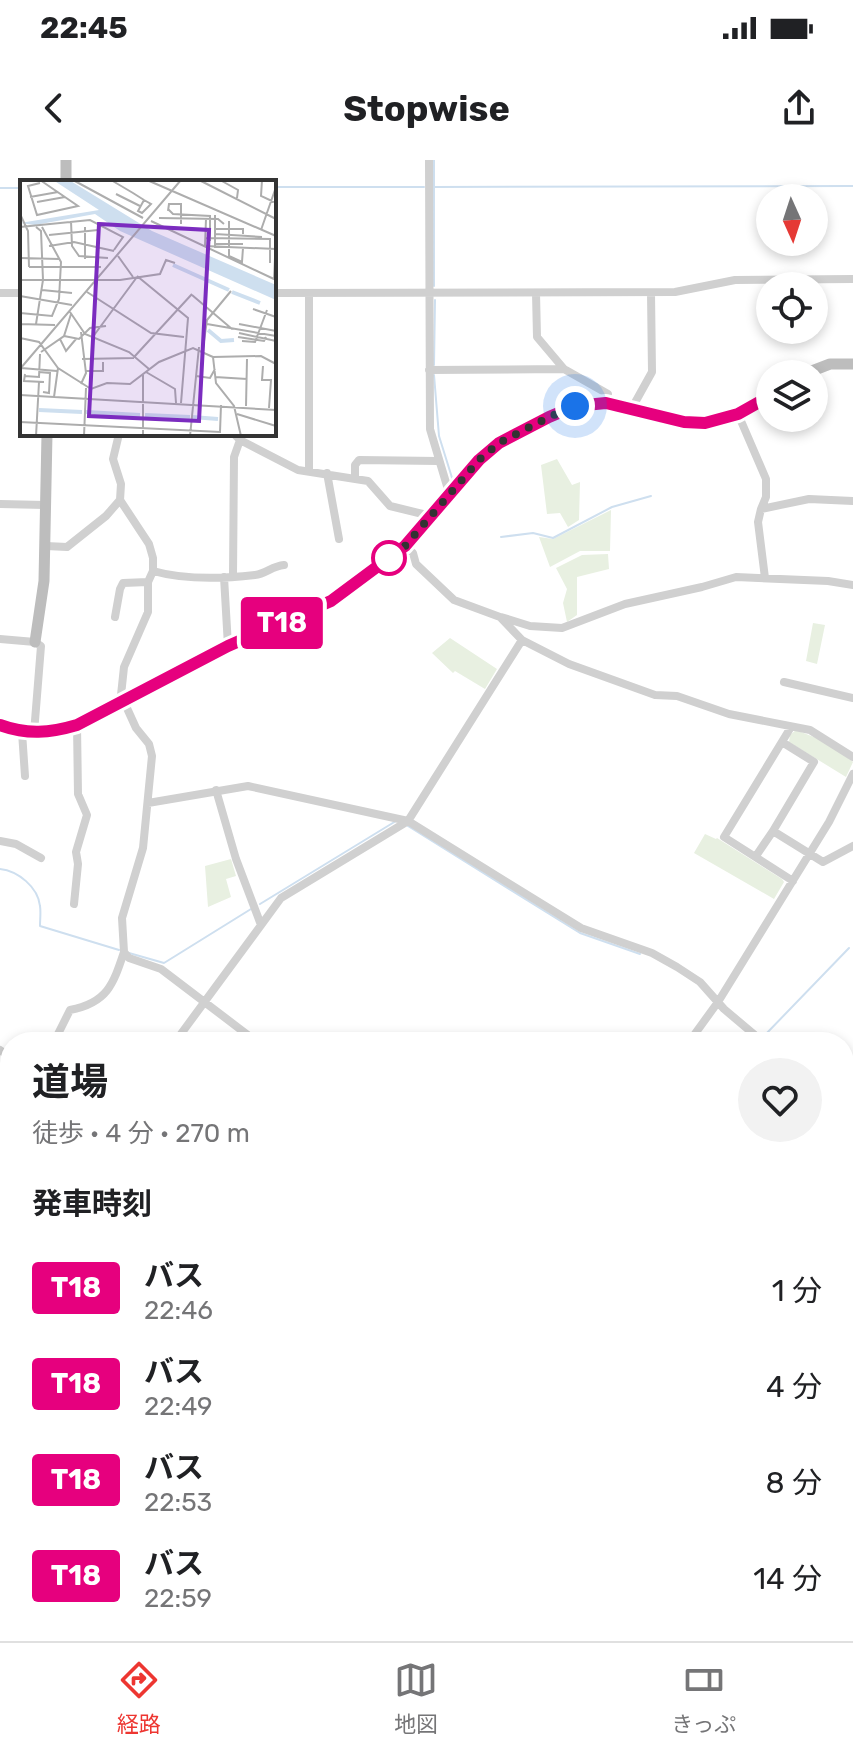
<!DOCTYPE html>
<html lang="ja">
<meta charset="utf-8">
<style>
:root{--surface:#fff;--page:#f2f2f2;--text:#202124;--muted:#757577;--line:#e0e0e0;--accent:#ed3631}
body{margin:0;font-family:Rubik,"Noto Sans JP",sans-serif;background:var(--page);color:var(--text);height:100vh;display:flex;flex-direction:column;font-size:30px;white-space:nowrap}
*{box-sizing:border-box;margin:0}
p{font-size:26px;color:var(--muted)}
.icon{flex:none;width:44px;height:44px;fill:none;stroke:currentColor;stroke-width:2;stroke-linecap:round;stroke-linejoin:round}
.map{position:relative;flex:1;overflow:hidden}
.side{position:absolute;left:0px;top:872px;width:854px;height:610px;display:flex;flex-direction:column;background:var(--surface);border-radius:32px 32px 0 0;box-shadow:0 4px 12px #0003}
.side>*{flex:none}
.badge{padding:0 16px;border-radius:6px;font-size:28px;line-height:52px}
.needle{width:52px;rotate:177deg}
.buttons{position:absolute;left:756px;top:24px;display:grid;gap:16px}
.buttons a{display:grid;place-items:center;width:72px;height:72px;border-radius:50%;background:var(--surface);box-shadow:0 4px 12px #0003;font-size:40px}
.you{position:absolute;width:40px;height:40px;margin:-20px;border:6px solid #fff;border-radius:50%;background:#1a73e8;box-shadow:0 0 0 12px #1a73e833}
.map>.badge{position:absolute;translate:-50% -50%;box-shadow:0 0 0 4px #fff}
h2{padding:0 32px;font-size:30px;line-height:72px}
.round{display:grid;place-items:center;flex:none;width:84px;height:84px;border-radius:42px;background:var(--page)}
.summary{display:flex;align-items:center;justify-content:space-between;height:136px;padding:0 32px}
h1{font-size:38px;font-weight:700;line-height:60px}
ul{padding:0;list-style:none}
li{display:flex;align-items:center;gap:24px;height:96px;padding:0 32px}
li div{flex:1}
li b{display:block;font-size:30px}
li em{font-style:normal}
li .badge{min-width:88px;font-weight:700;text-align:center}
.status{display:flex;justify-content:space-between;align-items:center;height:56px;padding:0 40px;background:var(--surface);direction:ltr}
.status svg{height:22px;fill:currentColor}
header{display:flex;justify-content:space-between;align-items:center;height:104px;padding:0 32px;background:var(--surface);font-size:36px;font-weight:700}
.dock{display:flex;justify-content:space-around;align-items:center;height:112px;border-top:2px solid var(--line);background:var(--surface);font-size:22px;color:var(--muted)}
.dock a{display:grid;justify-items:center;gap:4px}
.dock .on{color:var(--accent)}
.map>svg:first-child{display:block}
</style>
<div class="status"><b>22:45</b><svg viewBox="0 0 49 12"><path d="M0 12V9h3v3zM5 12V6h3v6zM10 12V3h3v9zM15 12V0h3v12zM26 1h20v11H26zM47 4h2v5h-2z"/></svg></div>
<header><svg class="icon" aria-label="back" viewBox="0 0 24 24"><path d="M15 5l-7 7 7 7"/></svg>Stopwise<svg class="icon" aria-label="share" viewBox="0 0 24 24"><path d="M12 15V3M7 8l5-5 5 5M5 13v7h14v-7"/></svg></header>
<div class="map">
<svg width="853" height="1481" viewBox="0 0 853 1481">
<rect width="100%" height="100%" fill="#fff"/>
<path fill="#e8f0e1" d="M557 299 572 325 580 322 579 360 568 367 560 353 547 354 541 305Z
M611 350 610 391H580L550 407 539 377 553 379Z
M608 394 609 409 577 417V455L567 462 563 443 567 429 556 408 582 395Z
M813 463 825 465 817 504 806 501Z
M450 478 497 509 485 529 455 511 453 513 432 493Z
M796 570 829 583 853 602 846 617 789 582 790 575Z
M705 674 716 679 717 678 782 719 784 722 774 739 694 693Z
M231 699 236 716 226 719 231 737 208 747 205 706Z
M853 1230V1320H844V1231Z
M47 1472H167L166 1481H47Z"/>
<path fill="#cedfef" d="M0 1189 10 1193V1299L0 1295Z
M472 1472H699L712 1481H488Z"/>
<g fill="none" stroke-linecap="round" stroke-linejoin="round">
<path stroke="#cedfef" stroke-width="2" d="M434 0V126
M274 27H424
M434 27 853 26
M0 28H22
M434 205 435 140
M434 215 439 276 453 321
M501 377 533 373 553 378 612 347 651 336
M408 666 580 773 640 794
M0 709C18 711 38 727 40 746 41 752 40 759 40 766L119 790
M260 744 396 661
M129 793 164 803 251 749
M764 876 849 788
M0 1085 10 1089
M0 1336 10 1340
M363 1472 378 1481"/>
<path stroke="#d0d0d0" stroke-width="8" d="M429 0 430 269 450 336
M0 133H22
M274 133 675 132 735 120 853 119
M309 133V311
M536 133 537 177 564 209 608 234 606 243
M429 210 564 209
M632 248 652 212 651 133
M738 254 766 319V337L761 349
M119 274 113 299 121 324 120 340 149 384 153 398V411L148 422V452L124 507 121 535 136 568 149 584 152 596 143 688 122 758 124 792 129 798 161 809 257 882
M234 274 240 280 298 310 368 321 390 346 427 355 429 361
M327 313 339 379
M355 319V305L359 300 438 301
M0 344 45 345
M46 386 67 387 106 356 120 340
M405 386 413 393 416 404 454 440 500 457 522 480 569 504 655 535 677 536 729 554 810 570 853 597
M153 411C185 420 221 419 255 415 266 414 272 406 284 405
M233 416 234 297 240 280
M224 417 228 486
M765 418 758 362 761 349 809 339 853 341
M115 457 120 429 123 423 148 422
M501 457 530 466 562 468 625 444 702 427 736 417 828 421 853 425
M0 479 35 482 41 486 34 573
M784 522 853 538
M791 567 724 677 793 721
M22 572 25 616
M216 630 236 699 261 765
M148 643 248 626 408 661 581 768 652 793 677 807 700 822 724 849 763 882
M773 671 814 602 782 582
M0 681 16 684 41 698
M756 696 773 671 823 702 853 686
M74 744 78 704 76 692 87 655 78 634 77 565
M54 882 70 850C107 843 113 825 124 792
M175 882 281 738 408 661 522 480
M689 882 718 842 829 662 853 614
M0 890 10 897
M844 910 853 913
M844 1112 853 1098
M844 1148H853
M844 1217H853
M848 1329 853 1438
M0 1347 10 1350
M0 1416H10
M27 1472V1481
M254 1472V1481
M309 1472 310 1481
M830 1472 850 1481"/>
<path stroke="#bdbdbd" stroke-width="11" d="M66 22V0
M804 214 830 204H853
M35 482 44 421 47 274
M0 565C27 575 49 573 77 565 129 543 176 511 228 486 272 465 319 452 358 422 384 403 410 383 431 358 448 339 463 314 482 297 505 277 533 263 561 252 609 232 639 256 685 262 716 266 744 253 770 236
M0 1319 10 1323"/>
<path stroke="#ababab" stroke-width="12" d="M406 1472 423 1481
M392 1479 398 1472
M497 1481 504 1472
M552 1481 559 1472"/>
<path stroke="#9a9a9a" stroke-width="14" d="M844 1074 853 1063
M519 1481 526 1472
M532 1481 539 1472"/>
<path stroke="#9a9a9a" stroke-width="14" d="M844 1058 853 1046"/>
</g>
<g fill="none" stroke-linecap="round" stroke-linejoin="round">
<g stroke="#fff" stroke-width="18">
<path id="line" d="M0 565C27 575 50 573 77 565L228 486 331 441 405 386 479 300 499 283 549 257 575 246 606 243 684 262 705 263 738 254 770 236"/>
</g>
<use href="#line" stroke="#e6007e" stroke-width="12"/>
<path stroke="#333" stroke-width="8" stroke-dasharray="0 14.4" d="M389 398 380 405 405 386 479 300 499 283 549 257 575 246"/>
</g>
<circle fill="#fff" stroke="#e6007e" stroke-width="4" cx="389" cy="398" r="16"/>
<g transform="translate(20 20)">
<rect width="256" height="256" fill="#fff"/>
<path d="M33 0H49L132 51 256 105V120L100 51 75 34 15 45 0 43 79 30Z" fill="#cedfef"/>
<path fill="none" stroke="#cedfef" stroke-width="4" d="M153 85 209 110M212 112 240 123M188 150 201 161 214 160M19 230 62 232M66 232 120 235M125 235 170 237M172 237 198 239"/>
<path fill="none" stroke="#adadad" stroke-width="2" d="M20 0 58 26 17 35 8 6 20 3M53 0 123 38M91 0 113 13 124 20 131 24 122 33 118 31 124 20M127 0 256 56M179 0 256 39M200 0 218 10 217 18M242 0 241 16 254 22M96 14 120 26M10 17 38 12M17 22 45 17M148 29 153 34 190 36V61M148 31 149 24H161V44M0 34 8 51 9 87M139 38 198 39 204 44M186 39 185 66 256 69M51 41 52 66 59 76 88 78M131 41 256 100M209 41V76L222 82 223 68M0 47 70 40 103 57 94 70M16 47 21 51 23 100 16 144M65 47V79M195 49H223V54M241 50 256 7M195 54 242 57M29 55 78 50M185 58 250 59V83M195 64H223M29 66 54 62 94 71M195 68V35M98 76 113 97M0 78 39 79M9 87H81M117 96 168 138 161 223M254 99 256 57M0 100H100L140 94 146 80 155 83M22 110 52 113M67 112 131 153 164 157M172 115 212 149M0 116 52 125M0 127 1 159M233 129 256 137M50 132 65 154 109 172 129 189M0 133 32 136 39 119 41 82 22 47M0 144 35 145M187 144 256 156M219 144 256 151M219 153 256 161M44 156 59 159 70 148 86 146M218 157 244 161 246 157M0 158 19 162 38 188 71 209 87 203 110 204 139 182 173 168 193 177M72 158 117 97M40 159 46 171 56 159M222 161 235 162 247 130M183 168 187 140 211 111M21 172 44 156 51 134M115 176 172 114M193 177 196 203 214 226 221 256M193 177 241 176 256 184M62 179 114 178M243 186 242 200H251L249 228M1 188 37 191M0 189 161 0M66 191H83V182M19 192 30 193 29 213 23 212M126 192 155 209 156 223M5 194 4 201 24 202M4 196 19 197 20 174M176 196 190 198 195 189M195 197 227 199M61 204 66 193 61 152M0 215 256 230M34 217 38 188M226 226 227 179M217 234 256 246M0 242 200 252 201 225M16 256 19 202M64 256 66 208M123 256V195M170 256 179 167"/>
<path fill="#7b2cbf" fill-opacity="0.15" stroke="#7b2cbf" stroke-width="4" d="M79 44 189 50 179 241 69 236Z"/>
<rect width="256" height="256" fill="none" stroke="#333" stroke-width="4"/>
</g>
</svg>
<div class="buttons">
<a><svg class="needle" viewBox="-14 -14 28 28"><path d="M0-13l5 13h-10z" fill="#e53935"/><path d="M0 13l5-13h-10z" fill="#757577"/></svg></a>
<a><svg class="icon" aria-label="locate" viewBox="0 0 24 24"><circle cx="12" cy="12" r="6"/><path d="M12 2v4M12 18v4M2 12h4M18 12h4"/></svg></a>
<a><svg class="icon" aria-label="layers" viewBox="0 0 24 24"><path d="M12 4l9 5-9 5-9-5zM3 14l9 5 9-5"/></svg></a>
</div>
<div class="you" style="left:575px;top:246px"></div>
<b class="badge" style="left:282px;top:463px;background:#e6007e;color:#fff">T18</b>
<section class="side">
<div class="summary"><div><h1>道場</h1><p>徒歩 · 4 分 · 270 m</p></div><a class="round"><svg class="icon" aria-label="heart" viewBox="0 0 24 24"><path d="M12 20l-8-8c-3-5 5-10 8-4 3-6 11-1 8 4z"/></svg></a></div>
<h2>発車時刻</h2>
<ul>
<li><span class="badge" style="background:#e6007e;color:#fff">T18</span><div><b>バス</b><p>22:46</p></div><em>1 分</em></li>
<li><span class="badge" style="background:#e6007e;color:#fff">T18</span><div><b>バス</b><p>22:49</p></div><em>4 分</em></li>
<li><span class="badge" style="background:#e6007e;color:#fff">T18</span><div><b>バス</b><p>22:53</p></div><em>8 分</em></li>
<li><span class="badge" style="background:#e6007e;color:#fff">T18</span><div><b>バス</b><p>22:59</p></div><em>14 分</em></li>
</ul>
</section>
</div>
<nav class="dock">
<a class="on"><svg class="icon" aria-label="directions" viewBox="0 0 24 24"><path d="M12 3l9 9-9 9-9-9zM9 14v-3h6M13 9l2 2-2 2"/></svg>経路</a>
<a><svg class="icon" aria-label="map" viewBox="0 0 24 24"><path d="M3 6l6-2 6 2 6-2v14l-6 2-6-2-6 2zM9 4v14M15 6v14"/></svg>地図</a>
<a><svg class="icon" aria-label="tickets" viewBox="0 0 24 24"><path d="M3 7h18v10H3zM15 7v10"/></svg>きっぷ</a>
</nav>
